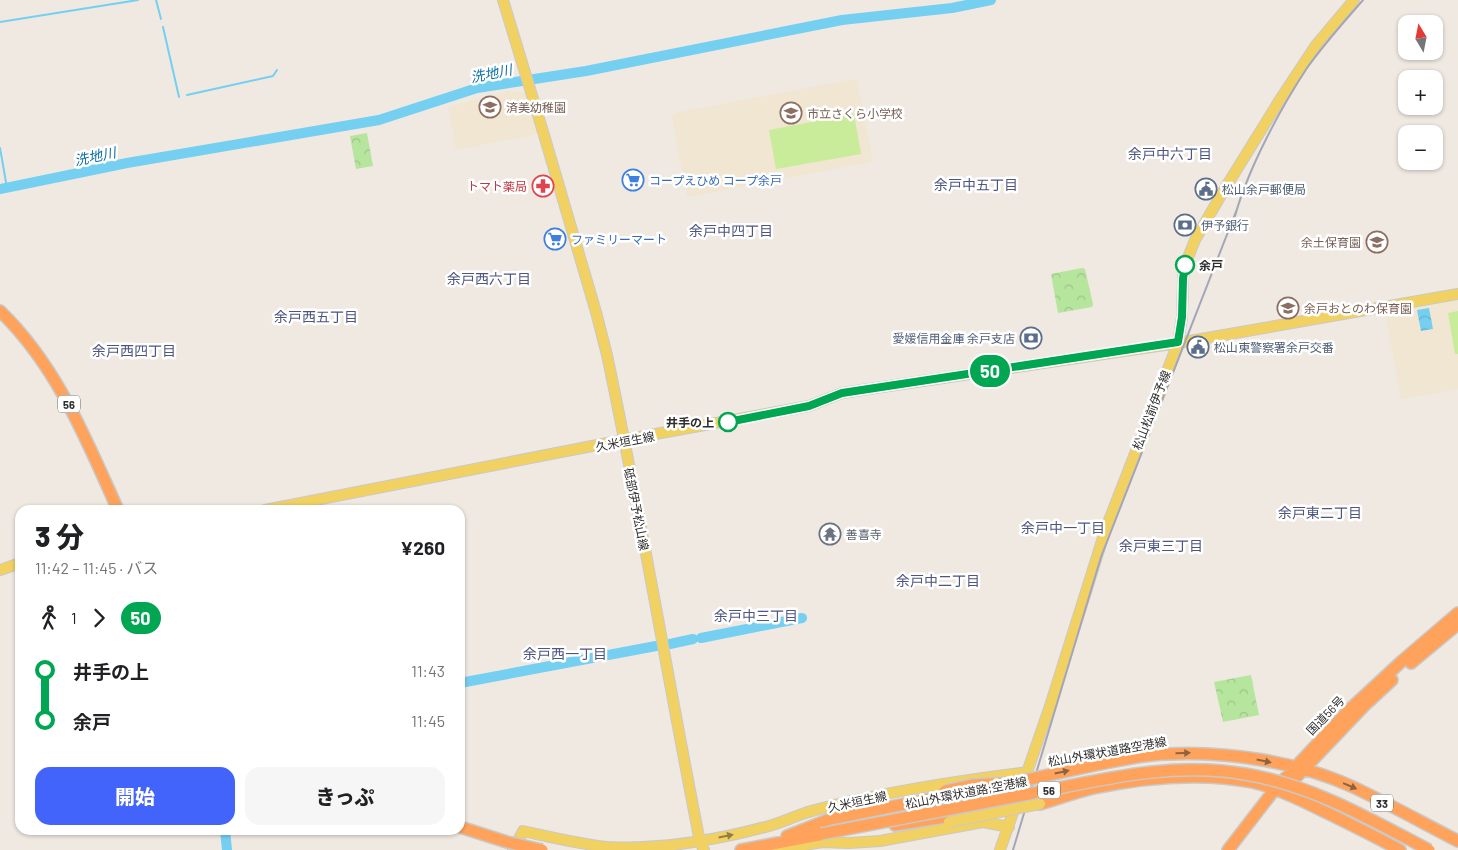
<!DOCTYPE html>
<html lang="ja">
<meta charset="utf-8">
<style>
:root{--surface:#fff;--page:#f6f6f6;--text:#202124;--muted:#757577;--accent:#4264fb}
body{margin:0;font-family:Barlow,"Noto Sans JP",sans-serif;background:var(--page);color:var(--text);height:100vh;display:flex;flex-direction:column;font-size:19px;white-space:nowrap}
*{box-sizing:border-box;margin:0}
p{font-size:16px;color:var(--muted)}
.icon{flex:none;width:28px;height:28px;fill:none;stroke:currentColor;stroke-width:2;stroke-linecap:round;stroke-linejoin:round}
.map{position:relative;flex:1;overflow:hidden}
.side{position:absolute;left:15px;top:505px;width:450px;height:330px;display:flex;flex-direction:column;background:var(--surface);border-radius:15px;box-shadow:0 1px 4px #0004}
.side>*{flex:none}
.badge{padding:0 10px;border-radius:16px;font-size:18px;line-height:32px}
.needle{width:32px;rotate:350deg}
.fabs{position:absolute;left:1398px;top:15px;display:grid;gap:10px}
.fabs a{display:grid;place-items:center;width:45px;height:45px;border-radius:10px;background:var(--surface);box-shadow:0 1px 4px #0004;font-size:25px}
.map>.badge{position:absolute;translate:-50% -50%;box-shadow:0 0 0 2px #fff}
.legs{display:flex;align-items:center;gap:8px;height:55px;padding:0 20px;font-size:16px}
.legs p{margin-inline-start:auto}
.summary{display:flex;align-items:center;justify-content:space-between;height:85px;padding:0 20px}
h1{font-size:28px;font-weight:800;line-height:38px}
.action{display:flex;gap:10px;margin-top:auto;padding:10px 20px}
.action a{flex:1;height:58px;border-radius:15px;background:var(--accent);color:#fff;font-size:20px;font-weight:800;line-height:58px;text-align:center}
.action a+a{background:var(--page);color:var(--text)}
ul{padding:0 20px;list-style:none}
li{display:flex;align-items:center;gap:18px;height:50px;font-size:19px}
li i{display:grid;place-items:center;width:8px;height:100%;margin:0 6px;background:currentColor}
li i::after{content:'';width:12px;height:12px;margin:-6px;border:4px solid;border-radius:50%;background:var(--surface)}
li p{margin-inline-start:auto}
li:first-child i{background:linear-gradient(#0000 50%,currentColor 0)}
li:last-child i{background:linear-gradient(currentColor 50%,#0000 0)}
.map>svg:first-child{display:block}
</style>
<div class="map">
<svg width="1458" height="850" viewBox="0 0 1458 850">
<defs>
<pattern id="park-crowns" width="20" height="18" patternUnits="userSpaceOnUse" patternTransform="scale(1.25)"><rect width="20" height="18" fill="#b6e59e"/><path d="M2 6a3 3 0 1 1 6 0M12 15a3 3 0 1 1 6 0" fill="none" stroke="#9dc588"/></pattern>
<pattern id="water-waves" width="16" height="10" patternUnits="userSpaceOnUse" patternTransform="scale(1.25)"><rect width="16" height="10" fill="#75cff0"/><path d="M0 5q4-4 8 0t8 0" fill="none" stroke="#66b2ce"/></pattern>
</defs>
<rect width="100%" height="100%" fill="#efe9e1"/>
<path fill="#f0e6d1" d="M854 79 857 81 872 156 871 162 687 197 672 116 675 113Z
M508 91 526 93 537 130V134L456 150 448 107Z
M1458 299V389L1401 399 1385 312Z"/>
<path fill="url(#park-crowns)" d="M367 133 373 166 356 169 350 136Z
M1082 268 1085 269 1093 304 1092 307 1058 313 1051 274Z
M1251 675 1259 715 1223 722 1214 682Z"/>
<path fill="#c9ec9a" d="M854 114 861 154 776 169 769 130Z
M1458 311V354H1455L1448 313Z"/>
<path fill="url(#water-waves)" d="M1429 308 1433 329 1421 331 1417 310Z"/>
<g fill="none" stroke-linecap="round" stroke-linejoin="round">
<path stroke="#75cff0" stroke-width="2" d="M156 0 161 19
M0 22 138 0
M163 27 179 97
M187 95 273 76 277 70
M0 148 7 188"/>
<path stroke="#75cff0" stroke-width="10" d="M0 189 127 163 379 120 477 88 586 71 842 20 952 8 991 0
M701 638 802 618
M670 644 693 639
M460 683 656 646
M225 830 227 850"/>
<g stroke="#c9c9c9" stroke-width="12">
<path id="major" d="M503 0 544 135 596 312 607 355C641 516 668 680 700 842L704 850
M265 510 623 440 809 406 842 393 1178 343 1458 294
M0 570 20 563
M951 826 954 825 957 818 952 791
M513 850 523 831C551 837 579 844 608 847 662 850 717 840 769 826 781 823 793 817 805 813 814 810 824 808 834 805 898 790 963 780 1028 772
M777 850 822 842 849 843 880 841 983 822 1009 827
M1000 850 1050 706 1106 528 1178 343 1182 317 1183 279 1185 265 1195 240 1224 190 1281 98 1316 45 1354 0"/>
</g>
<g stroke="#c9c9c9" stroke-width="14">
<path id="highway" d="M0 311C57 366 86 439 118 510
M1411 663 1458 624
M1100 764C1122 760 1145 754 1168 754 1227 751 1299 762 1353 787 1389 804 1423 823 1458 841
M1284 790 1366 704 1392 680
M1040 804C1058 799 1076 792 1094 788 1146 777 1200 772 1252 782 1274 787 1295 797 1315 807 1344 821 1372 835 1400 850
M895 825 945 817
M787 836 830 819 945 796
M741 850 830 833
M1228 850 1275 789 1348 711 1402 661 1458 613"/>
</g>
<use href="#major" stroke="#f2d163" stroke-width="10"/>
<use href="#highway" stroke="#ffa35c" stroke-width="11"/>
<path stroke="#a3a6b8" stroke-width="2" d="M1235 216C1248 169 1280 109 1307 68 1324 44 1344 22 1363 0
M1013 850 1101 557 1237 209"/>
<g stroke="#c9c9c9" stroke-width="12" stroke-linecap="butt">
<path id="major-bridge" d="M949 822 1040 804"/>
</g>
<g stroke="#c9c9c9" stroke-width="14" stroke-linecap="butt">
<path id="highway-bridge" d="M945 791 972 785 1012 783 1100 764
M460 827 507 842 542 850
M821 834C890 821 959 807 1029 794 1100 780 1172 761 1245 774 1312 785 1370 819 1429 850"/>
</g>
<use href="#major-bridge" stroke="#f2d163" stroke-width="10"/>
<use href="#highway-bridge" stroke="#ffa35c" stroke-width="11"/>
</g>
<defs><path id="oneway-solid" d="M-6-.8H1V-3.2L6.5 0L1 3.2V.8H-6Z" transform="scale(1.25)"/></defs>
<g fill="#8c6343">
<use href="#oneway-solid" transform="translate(1183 753) rotate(-1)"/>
<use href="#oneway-solid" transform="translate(1264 761) rotate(12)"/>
<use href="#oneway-solid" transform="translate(1062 772) rotate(-12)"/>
<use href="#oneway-solid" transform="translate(1350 786) rotate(23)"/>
</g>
<use fill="#908048" href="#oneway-solid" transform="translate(726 836) rotate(-11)"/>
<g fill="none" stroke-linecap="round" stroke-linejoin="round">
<g stroke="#fff" stroke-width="11">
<path id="line-1" d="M728 422 809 406 842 393 1178 342 1182 317 1183 279 1185 265"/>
</g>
<use href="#line-1" stroke="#00a651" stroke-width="8"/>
</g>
<defs>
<g id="school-ring" transform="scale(1.125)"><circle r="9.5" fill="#fff" stroke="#8d6e63" stroke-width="1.5"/><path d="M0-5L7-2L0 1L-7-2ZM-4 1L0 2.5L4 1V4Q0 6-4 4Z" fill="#8d6e63"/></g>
<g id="supermarket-ring" transform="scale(1.125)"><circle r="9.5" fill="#fff" stroke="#3f7fe0" stroke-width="1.5"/><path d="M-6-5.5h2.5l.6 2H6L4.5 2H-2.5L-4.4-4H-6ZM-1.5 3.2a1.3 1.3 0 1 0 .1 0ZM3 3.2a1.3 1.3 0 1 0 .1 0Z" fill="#3f7fe0"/></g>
<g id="pharmacy-ring" transform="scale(1.125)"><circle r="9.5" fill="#fff" stroke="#e0444e" stroke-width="1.5"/><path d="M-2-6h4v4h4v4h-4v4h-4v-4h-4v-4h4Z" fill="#e0444e"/></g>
<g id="civic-ring" transform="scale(1.125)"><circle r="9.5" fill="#fff" stroke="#5c6f8a" stroke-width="1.5"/><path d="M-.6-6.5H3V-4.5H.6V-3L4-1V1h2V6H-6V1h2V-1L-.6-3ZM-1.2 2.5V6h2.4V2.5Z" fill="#5c6f8a"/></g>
<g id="bank-ring" transform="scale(1.125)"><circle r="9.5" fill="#fff" stroke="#5c6f8a" stroke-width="1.5"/><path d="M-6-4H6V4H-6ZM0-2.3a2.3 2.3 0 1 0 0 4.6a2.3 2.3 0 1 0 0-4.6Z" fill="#5c6f8a"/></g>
<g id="temple-ring" transform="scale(1.125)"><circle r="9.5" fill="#fff" stroke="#6b7280" stroke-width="1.5"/><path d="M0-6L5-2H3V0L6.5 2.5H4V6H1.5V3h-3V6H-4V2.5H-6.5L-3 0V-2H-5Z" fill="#6b7280"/></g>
</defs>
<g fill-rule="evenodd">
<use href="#school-ring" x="490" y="107"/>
<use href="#school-ring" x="791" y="113"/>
<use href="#supermarket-ring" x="633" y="180"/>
<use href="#pharmacy-ring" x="543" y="186"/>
<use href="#civic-ring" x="1206" y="189"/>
<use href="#bank-ring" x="1185" y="225"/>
<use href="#supermarket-ring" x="555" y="239"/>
<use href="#school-ring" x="1377" y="242"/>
<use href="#school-ring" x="1288" y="308"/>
<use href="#bank-ring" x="1031" y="338"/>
<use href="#civic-ring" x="1198" y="347"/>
<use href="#temple-ring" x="830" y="534"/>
</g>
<g fill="#fff" stroke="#00a651" stroke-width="2.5">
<circle cx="1185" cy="265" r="9"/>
<circle cx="728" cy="422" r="9"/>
</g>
<g text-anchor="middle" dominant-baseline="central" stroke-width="5" stroke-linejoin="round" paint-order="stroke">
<g fill="#fff" stroke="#6d6d6d" stroke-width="1">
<rect x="58" y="395.5" width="22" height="17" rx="4"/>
<rect x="1038" y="781.5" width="22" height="17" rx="4"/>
<rect x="1371" y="794.5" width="22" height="17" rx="4"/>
</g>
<g font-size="11" font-weight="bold" fill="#2e2e2e">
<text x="69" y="404">56</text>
<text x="1049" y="790">56</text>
<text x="1382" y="803">33</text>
</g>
<g font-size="12" fill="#785e54" stroke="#fff" text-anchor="start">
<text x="506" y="107">済美幼稚園</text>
<text x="807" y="113">市立さくら小学校</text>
<text x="1361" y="242" text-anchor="end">余土保育園</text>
<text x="1304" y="308">余戸おとのわ保育園</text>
</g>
<g font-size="12" fill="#366cbe" stroke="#fff" text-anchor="start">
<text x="649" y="180">コープえひめ コープ余戸</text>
<text x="571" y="239">ファミリーマート</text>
</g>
<g font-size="12" fill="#be3a42" stroke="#fff" text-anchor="end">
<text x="527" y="186">トマト薬局</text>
</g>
<g font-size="12" fill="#4e5e75" stroke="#fff" text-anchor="start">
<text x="1222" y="189">松山余戸郵便局</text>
<text x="1201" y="225">伊予銀行</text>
<text x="1015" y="338" text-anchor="end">愛媛信用金庫 余戸支店</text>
<text x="1214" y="347">松山東警察署余戸交番</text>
</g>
<g font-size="12" font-weight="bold" fill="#2e2e2e" stroke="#fff" text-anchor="start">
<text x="1199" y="265">余戸</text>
<text x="714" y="422" text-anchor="end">井手の上</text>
</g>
<g font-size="12" fill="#2e2e2e" stroke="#fff">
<text transform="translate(1151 410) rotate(-69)">松山松前伊予線</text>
<text transform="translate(625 441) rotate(-11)">久米垣生線</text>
<text transform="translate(637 509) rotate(79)">砥部伊予松山線</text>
<text transform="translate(1325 715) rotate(-46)">国道56号</text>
<text transform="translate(1107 751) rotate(-10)">松山外環状道路空港線</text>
<text transform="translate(966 792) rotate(-11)">松山外環状道路;空港線</text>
<text transform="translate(857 801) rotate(-12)">久米垣生線</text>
</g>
<g font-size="12" fill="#5b616d" stroke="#fff" text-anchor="start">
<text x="846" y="534">善喜寺</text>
</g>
<g font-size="14" font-style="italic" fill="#0d6fa3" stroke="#fff">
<text transform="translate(491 73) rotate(-11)">洗地川</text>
<text transform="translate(95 156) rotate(-12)">洗地川</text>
</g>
<g font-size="14" fill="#4d5680" stroke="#fff">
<text x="1170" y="153">余戸中六丁目</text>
<text x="976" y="184">余戸中五丁目</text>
<text x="731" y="230">余戸中四丁目</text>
<text x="489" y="278">余戸西六丁目</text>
<text x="316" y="316">余戸西五丁目</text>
<text x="134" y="350">余戸西四丁目</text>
<text x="1320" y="512">余戸東二丁目</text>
<text x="1063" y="527">余戸中一丁目</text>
<text x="1161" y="545">余戸東三丁目</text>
<text x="938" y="580">余戸中二丁目</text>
<text x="756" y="615">余戸中三丁目</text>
<text x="565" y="653">余戸西一丁目</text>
</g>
</g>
</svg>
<div class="fabs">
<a><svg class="needle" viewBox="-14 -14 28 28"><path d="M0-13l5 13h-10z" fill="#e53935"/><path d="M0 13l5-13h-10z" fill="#757577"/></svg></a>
<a>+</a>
<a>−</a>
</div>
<b class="badge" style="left:990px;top:371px;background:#00a651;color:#fff">50</b>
<section class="side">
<div class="summary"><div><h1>3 分</h1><p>11:42 – 11:45 · バス</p></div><b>¥260</b></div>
<div class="legs"><svg class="icon" aria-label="walk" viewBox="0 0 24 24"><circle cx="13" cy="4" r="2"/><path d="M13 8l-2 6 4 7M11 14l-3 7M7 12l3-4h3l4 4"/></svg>1<svg class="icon" aria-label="forward" viewBox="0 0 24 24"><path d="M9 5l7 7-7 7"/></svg><b class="badge" style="background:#00a651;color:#fff">50</b></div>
<ul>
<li><i style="color:#00a651"></i><b>井手の上</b><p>11:43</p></li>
<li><i style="color:#00a651"></i><b>余戸</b><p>11:45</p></li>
</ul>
<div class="action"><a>開始</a><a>きっぷ</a></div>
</section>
</div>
